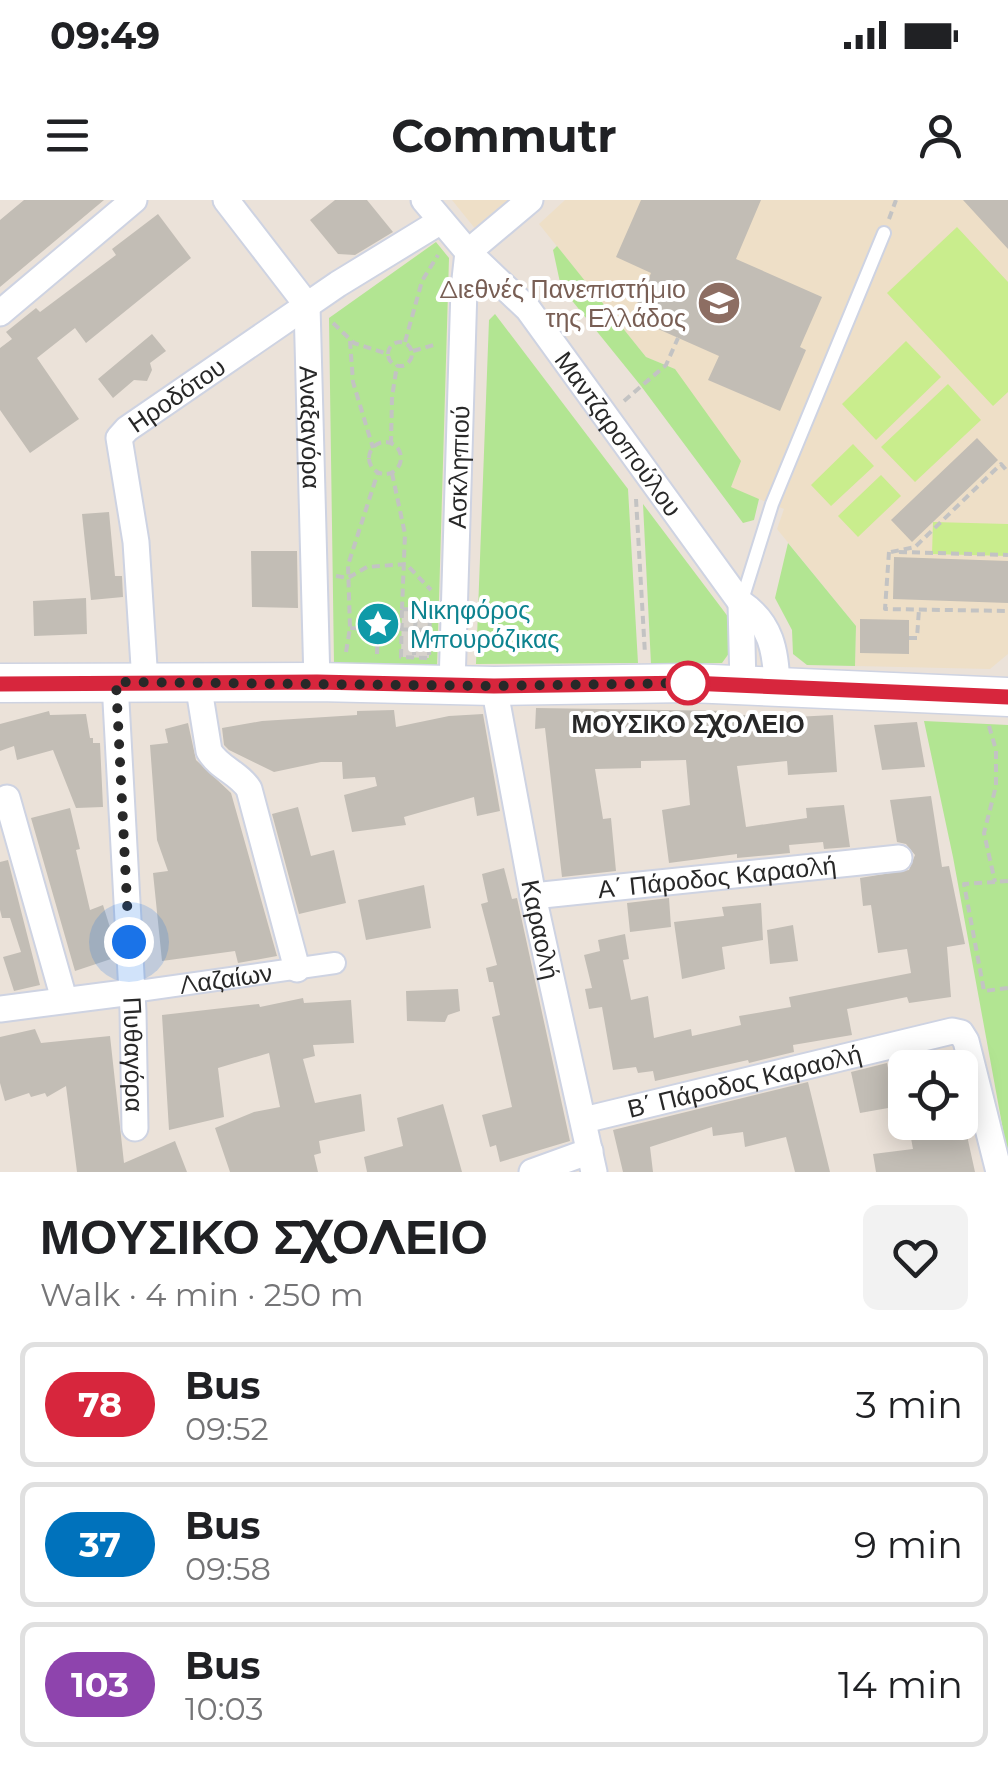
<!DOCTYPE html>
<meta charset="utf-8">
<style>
:root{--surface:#fff;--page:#f2f2f2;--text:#202124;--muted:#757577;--line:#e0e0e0}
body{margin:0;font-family:Montserrat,sans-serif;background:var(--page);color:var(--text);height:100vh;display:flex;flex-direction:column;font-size:38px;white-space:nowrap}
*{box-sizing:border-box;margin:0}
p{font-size:32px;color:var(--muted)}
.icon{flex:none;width:55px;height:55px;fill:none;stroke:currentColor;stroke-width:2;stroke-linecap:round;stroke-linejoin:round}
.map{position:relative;height:972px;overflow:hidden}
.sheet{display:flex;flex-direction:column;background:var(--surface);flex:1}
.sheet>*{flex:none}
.badge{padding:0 20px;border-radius:32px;font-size:35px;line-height:65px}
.fabs{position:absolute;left:888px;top:850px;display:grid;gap:20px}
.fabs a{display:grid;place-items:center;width:90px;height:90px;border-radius:15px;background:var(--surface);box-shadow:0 5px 25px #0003;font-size:50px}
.you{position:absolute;width:50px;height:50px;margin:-25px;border:8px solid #fff;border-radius:50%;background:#1a73e8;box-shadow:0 0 0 15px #1a73e833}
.map>.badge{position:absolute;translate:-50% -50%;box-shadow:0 0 0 5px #fff}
.round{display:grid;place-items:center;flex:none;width:105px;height:105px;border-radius:15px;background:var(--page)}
.summary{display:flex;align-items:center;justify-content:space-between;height:170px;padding:0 40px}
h1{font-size:48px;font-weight:700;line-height:75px}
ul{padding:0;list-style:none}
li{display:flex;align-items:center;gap:30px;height:125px;margin:0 20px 15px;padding:0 20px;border:5px solid var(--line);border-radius:15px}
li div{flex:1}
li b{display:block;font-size:38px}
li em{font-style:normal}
li .badge{min-width:110px;font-weight:700;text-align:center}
.status{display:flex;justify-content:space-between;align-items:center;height:70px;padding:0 50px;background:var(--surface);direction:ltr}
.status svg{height:28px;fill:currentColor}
header{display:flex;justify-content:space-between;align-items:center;height:130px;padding:0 40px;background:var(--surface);font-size:45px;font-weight:700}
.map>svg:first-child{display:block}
</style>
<div class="status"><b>09:49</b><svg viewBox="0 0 49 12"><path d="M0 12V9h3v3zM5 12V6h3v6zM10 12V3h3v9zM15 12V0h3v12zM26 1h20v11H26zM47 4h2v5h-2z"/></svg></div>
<header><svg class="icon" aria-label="menu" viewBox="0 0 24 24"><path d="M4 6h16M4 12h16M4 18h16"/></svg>Commutr<svg class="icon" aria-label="person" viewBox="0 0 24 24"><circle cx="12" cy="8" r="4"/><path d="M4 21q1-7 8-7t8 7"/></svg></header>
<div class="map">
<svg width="1008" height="972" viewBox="0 0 1008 972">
<rect width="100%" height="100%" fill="#ebe2d9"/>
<path fill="#eedfc7" d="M452 0H511L477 31Z
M565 0H1008V454L990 469 855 466 856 426 777 329 784 309 731 288 675 169 646 157 539 24Z"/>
<path fill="#b2e592" d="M436 42 449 58 437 468 334 464 329 118Z
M557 46 646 157 675 169 741 261 731 287 759 299 754 320 743 323 641 186 561 87 553 50Z
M495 114 628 289 638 463 476 464 489 120Z
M643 304 732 422V449L722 463 651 464Z
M788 343 856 426 855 466 807 465 793 454 792 430 775 398Z
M924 521 1008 525V957L953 657Z"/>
<path fill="#c9ed8d" d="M957 27 1008 82V192L993 206 887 93Z
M906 141 941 177 876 240 842 204Z
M948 184 981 220 915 282 881 247Z
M853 244 874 266 831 306 811 285Z
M881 275 901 296 858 337 838 316Z
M933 322 1008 324V356L932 354Z"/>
<path fill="#d7d2cc" d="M402 409 430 410 429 458 401 457Z"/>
<path fill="#c2bdb5" d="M24 0H104L0 87V20Z
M335 0H367L393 32 355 55 338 54 310 20Z
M641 0H761L736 59 822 97 800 147 806 150 780 211 708 180 719 156 631 117 651 73 616 57Z
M963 0H1008V49Z
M158 14 191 58 86 143 75 128 37 158 79 219 30 253 0 210V148L12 139 6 132 36 108 40 112 116 55 112 49Z
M152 134 166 151 150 163 152 170 147 181 134 180 113 198 98 179Z
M977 238 998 260 912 342 891 320Z
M109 312 115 376H122L123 397 91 400 82 314Z
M251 351H297L298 408 252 407Z
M894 357 1008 361V403L893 399Z
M86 398 87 434 34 436 33 401Z
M860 419 909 420V454L860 453Z
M536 508 728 511V515H776V518L833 515 837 572 788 575 787 561 737 566 746 627 807 618 806 608 844 605 850 647 824 649 823 642 789 645 790 653 737 658V654L669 663 662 610 690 605 686 560 641 561V568L595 569 603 619 611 618 616 671 562 677 545 528 535 529Z
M394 510 396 527 449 516 483 514 500 611 477 616 474 597 404 617 406 625 352 632 344 595 377 586 375 577 343 579 342 562H321L274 572 229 550 224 545 222 528 262 521 357 515V511Z
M49 511 50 515 86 514 90 538H93V543H100L103 607 76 608 53 550 17 560 14 546 0 551V524Z
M917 522 925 567 882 570 874 525Z
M188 523 196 560 231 593 277 756 238 763 235 751 162 761 153 673 168 671 157 640 150 545 168 543 165 529Z
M931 596 942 667 949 666 965 744 947 747 951 797 909 803 907 797 847 809 852 835 793 845 794 852 749 863 748 860 655 881 653 871 638 873 636 867 613 870 602 807 589 809 585 789 592 788 584 755 600 751 598 740 625 734 629 759 623 760 631 800 648 796 654 838 691 829 692 836 741 825 739 816 791 807 789 797 911 773 907 749 878 753 871 705 863 706 860 678 909 670 915 655 906 644 897 642 890 600Z
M298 607 311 656 334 650 346 703 299 714 272 614Z
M70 608 80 649 76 650 90 710 103 705 113 737 114 758 75 771 31 618Z
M8 660 40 785 14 791 3 757 21 752 10 718H2L0 710V662Z
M504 668 512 699 517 698 570 941 500 962 496 945 490 947 482 915 512 907 492 817 500 815 493 782H489L486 768 497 765 481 704 488 702 482 674Z
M424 685 431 728 366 740 358 700Z
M669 698 671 727 630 732 627 703Z
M761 703 763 740 722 747 725 769 682 779 674 722 724 716 722 707Z
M793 725 798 761 770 764 767 730Z
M458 789 460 811 448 815 445 822 407 821 406 791Z
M303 798 304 803 351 800 354 843 313 845 315 856 303 859 315 903 361 894 365 931 319 941 321 953 314 955 318 972H230L215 928 254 912 280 907 269 853 218 868 224 917 169 930 162 815 259 804 260 807Z
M35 829 41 843 110 836 124 963 175 941 187 972H77L66 886 47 897 45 893 31 897 29 893 5 901 0 883V837Z
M887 863 888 868 905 863V905L860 913 851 872Z
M808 882 830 972H795L786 937 745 947 743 932 713 936 712 927 650 947 653 972H623L613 930Z
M443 904 462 972H367L364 957 403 946 397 918Z
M908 922H964L975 972H876L873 954 913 949Z"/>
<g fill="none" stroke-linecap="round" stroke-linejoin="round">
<g stroke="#ced3e2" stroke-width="16">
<path id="service" d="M742 400 772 304 884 33"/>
</g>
<g stroke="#ced3e2" stroke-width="24">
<g id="pedestrian">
<path id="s1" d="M132 792 335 763"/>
</g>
</g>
<g stroke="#ced3e2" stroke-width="29">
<g id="minor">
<path id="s2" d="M226 0 307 105 317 482"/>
<path id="s3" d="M424 0 468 52 528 109 741 403C771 423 776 451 777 486"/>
<path d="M0 113 134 0"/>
<path d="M741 403 743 485"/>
<path id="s4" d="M145 482 136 342 119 238 127 229 338 84 441 21"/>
<path id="s5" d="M115 483 133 811 135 928"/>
<path d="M198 483 209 551C219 568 239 573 249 589L297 769"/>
<path id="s6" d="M452 485 464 88 468 52 530 0"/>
<path id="s7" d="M494 486 533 696 594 972"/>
<path d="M7 598 64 799"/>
<path id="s8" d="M533 696 899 658"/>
<path d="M0 809 132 792"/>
<path id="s9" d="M584 920 952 831 961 833 966 841 999 972"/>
<path d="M532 972 590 951"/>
</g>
</g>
<g stroke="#ced3e2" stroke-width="41">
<path id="secondary" d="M0 483 317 482 494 486 690 483 1008 497"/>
</g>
<path stroke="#c3c3c3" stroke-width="4" stroke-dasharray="8 5" stroke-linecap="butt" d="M889 19 896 0
M333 123 354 143 388 154
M350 141 353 182 373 248
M405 142 422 81 438 55
M388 154a12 12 0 1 1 24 0a12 12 0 1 1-24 0Z
M413 151 437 144
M624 201 666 165 678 138
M369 258a16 16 0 1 1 32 0a16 16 0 1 1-32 0Z
M391 244 392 197 397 165
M392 273 405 334 402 409
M636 299 645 454
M889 352 885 409 1008 411
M891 352 915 347 1001 264 1008 272
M899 352 1008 355
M336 376 348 378 367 367 406 364 431 390
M402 409 430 410 429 458 401 457Z
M350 428 431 430
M909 438H917L919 409
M346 452 350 428 348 365 378 272
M377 454 378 424
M414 455 416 409
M989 526 996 550V586L984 633 995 682
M1008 681 964 684 984 791 1008 788"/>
<use href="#service" stroke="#fff" stroke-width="12"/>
<use href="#pedestrian" stroke="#fff" stroke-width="20"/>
<use href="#minor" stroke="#fff" stroke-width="25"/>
<use href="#secondary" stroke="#fff" stroke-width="38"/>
</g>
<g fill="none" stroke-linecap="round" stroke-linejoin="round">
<g stroke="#fff" stroke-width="22">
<path id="line" d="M0 484 317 482 494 486 690 483 1008 497"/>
</g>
<use href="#line" stroke="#d7263d" stroke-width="15"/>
<path stroke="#282828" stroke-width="10" stroke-dasharray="0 18" d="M129 742 116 482 494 486 690 483H688"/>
</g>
<defs>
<g id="university-disc" transform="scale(2.25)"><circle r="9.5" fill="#8d6e63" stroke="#fff"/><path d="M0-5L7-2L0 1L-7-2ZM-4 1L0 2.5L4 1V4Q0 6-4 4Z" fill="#fff"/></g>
<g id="sight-disc" transform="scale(2.25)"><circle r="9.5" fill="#0f9aa8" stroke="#fff"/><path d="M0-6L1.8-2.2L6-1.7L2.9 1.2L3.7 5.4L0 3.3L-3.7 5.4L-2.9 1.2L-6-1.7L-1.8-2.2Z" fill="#fff"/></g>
</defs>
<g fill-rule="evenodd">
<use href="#university-disc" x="719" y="103"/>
<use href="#sight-disc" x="378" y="424"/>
</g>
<circle fill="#fff" stroke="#d7263d" stroke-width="5" cx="688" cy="483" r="20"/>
<g text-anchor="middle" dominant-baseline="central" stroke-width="8" stroke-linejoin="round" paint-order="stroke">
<g font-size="25" fill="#785e54" stroke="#fff" text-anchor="end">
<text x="686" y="89">Διεθνές Πανεπιστήμιο<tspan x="686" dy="29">της Ελλάδος</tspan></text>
</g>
<g font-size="25" fill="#282828" stroke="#fff">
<text stroke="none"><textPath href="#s4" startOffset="318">Ηροδότου</textPath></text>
<text stroke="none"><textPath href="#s2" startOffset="255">Αναξαγόρα</textPath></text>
<text stroke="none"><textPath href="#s3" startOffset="305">Μαντζαροπούλου</textPath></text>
<text stroke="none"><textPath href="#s6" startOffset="218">Ασκληπιού</textPath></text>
<text stroke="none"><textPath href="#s8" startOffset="185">Α΄ Πάροδος Καραολή</textPath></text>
<text stroke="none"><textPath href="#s7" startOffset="248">Καραολή</textPath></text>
<text stroke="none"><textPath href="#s1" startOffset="95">Λαζαίων</textPath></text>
<text stroke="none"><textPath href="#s5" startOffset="372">Πυθαγόρα</textPath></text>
<text stroke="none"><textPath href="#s9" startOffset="165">Β΄ Πάροδος Καραολή</textPath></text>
</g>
<g font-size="25" fill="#0d838f" stroke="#fff" text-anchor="start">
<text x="410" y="410">Νικηφόρος<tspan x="410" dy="29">Μπουρόζικας</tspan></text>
</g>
<g font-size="25" font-weight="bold" fill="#282828" stroke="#fff">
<text x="688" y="524">ΜΟΥΣΙΚΟ ΣΧΟΛΕΙΟ</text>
</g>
</g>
</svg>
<div class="fabs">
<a><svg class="icon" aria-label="locate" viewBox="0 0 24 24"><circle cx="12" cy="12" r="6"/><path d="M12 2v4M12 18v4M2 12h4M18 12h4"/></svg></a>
</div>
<div class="you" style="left:129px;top:742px"></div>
</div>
<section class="sheet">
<div class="summary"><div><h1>ΜΟΥΣΙΚΟ ΣΧΟΛΕΙΟ</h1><p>Walk · 4 min · 250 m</p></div><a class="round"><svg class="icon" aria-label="heart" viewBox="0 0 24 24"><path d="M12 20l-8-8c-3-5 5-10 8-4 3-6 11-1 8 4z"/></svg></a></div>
<ul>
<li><span class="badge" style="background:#d7263d;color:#fff">78</span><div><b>Bus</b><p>09:52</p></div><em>3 min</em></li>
<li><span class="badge" style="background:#0072bc;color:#fff">37</span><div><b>Bus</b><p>09:58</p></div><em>9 min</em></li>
<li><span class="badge" style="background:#8e44ad;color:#fff">103</span><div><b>Bus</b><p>10:03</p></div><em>14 min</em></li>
</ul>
</section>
